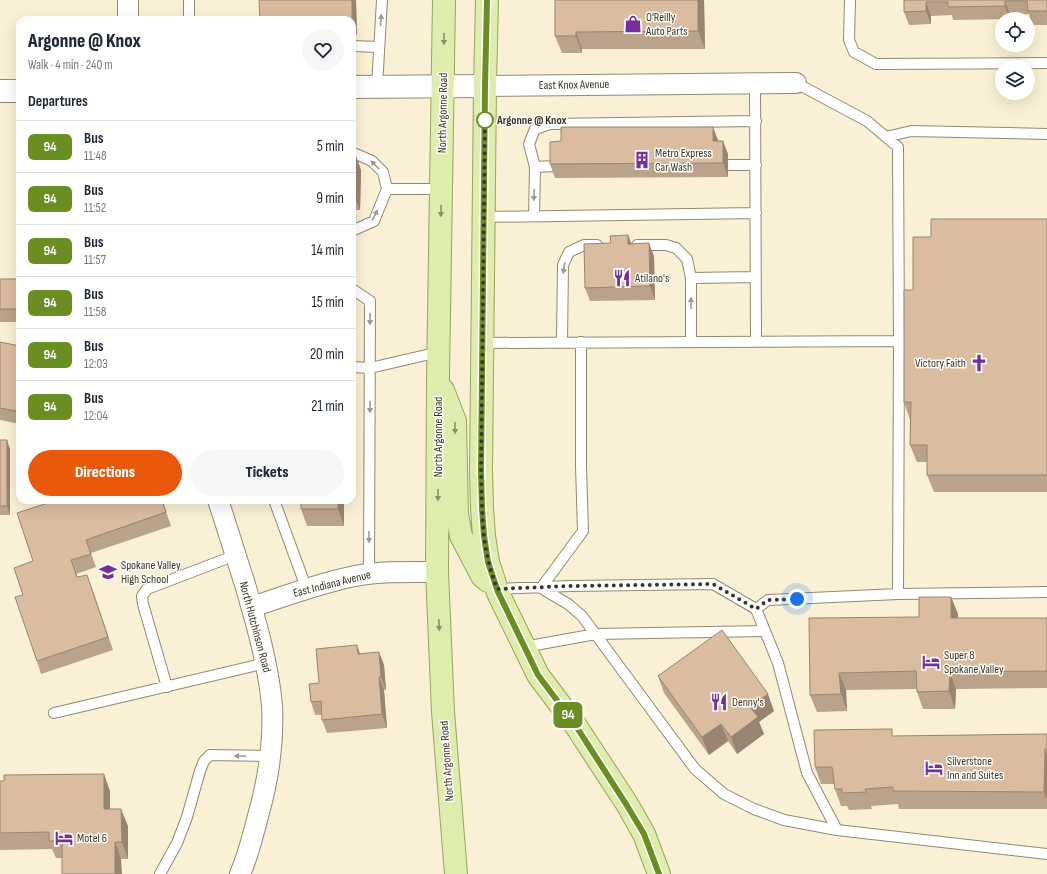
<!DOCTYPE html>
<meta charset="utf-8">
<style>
:root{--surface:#fff;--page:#f6f6f7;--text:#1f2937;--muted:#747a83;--line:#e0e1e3;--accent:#ea580c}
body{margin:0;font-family:"Sofia Sans Condensed",sans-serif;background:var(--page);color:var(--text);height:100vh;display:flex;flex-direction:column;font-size:15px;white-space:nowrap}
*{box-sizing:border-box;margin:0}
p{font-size:13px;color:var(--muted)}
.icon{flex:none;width:22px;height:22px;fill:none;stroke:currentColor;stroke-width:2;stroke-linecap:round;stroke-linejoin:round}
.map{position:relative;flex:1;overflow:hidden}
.details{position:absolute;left:16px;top:16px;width:340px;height:488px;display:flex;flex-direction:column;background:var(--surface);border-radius:12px;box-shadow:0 4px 16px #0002}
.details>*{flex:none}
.badge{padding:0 8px;border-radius:6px;font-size:14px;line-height:26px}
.fabs{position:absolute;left:995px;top:12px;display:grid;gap:8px}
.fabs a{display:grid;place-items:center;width:40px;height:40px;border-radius:50%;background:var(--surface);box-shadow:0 4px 16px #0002;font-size:20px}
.you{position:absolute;width:20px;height:20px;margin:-10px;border:3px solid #fff;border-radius:50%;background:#1a73e8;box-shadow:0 0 0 6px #1a73e833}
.map>.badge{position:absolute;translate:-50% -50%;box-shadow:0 0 0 2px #fff}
h2{padding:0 12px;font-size:15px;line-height:36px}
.round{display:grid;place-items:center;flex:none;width:42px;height:42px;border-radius:21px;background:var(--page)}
.summary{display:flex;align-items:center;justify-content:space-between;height:68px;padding:0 12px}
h1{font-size:19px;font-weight:800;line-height:30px}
.action{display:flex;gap:8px;margin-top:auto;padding:8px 12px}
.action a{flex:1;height:46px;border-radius:24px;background:var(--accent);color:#fff;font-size:16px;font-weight:800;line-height:46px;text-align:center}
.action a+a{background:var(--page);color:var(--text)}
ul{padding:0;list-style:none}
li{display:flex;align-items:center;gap:12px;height:52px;padding:0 12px;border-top:1px solid var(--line)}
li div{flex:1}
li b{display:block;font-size:15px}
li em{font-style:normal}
li .badge{min-width:44px;font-weight:700;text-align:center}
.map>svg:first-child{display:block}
</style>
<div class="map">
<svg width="1047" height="874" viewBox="0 0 1047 874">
<rect width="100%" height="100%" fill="#f9f0d5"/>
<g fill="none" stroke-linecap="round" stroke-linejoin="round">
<g stroke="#918971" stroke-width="12">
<path id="service" d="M189 0V20
M850 0 849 40 854 52 876 64 1047 63
M352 46 379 47
M755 83 756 342
M796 83 867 121 898 147 899 341 898 594
M377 87 382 0
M886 137 911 131 1047 134
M352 154H356L372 161 383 172 387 189 374 221 354 230H352
M728 165H756
M535 167 529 144 535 129 550 124 756 121
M387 189H442
M534 216 535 167 555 166
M484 217 756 213
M637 245H666L676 248 687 259 691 278V342
M691 278 756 277
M352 289 370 301 369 574
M562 342 563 265 569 252 584 245H597
M581 342V466L583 531 541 588 568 604 582 616 695 769 724 794 754 809 784 820 837 830 1047 854
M482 343 899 341
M352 367 370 368 439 352
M274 500 307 590
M497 589 570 586 713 584 756 609 778 663 807 773 837 830
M756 609 768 600 898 594 1047 592
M524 647 596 634 765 631
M167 687 143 604 142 596 147 589 236 555
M54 713 266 663
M160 874 177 843 187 817 200 771 204 761 210 755 270 756"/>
</g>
<g stroke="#918971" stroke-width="22">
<path id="minor" d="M128 20V0
M485 86 796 83
M218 500C227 527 235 554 244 581 256 622 268 663 272 705 274 742 268 781 258 816 253 836 248 856 240 874
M252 607C285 596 320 583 355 576 382 571 410 572 437 572"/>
</g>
<g stroke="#918971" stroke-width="24">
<path id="tertiary" d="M352 87 485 86
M0 91H20"/>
</g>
<g stroke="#96a45c" stroke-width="24">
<path id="primary" d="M444 0 438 378 437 572 443 712 456 874
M487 0 485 86 481 471 482 507 484 536 488 562 498 593 538 675 574 723 627 804 644 834 659 874
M443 390 455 421 457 514 461 536 482 576 488 581"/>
</g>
<use href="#service" stroke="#fff" stroke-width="10"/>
<use href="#minor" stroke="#fff" stroke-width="20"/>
<use href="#tertiary" stroke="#fff" stroke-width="22"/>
<use href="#primary" stroke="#deecad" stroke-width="22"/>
</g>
<path fill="#bba28a" d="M356 0 357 35H352V20Z
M704 0 705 49H582V53H562L555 36Z
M904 0H1047V25H1032L1029 14 1010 15V19L953 20 952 15 931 16V24L909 25 904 12Z
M718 140 728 154V177L555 178 550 164Z
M352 156 361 170 360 210H352Z
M1047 219V492H934L927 475V462H917L910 445V420L904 402 913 290 931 237Z
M628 235 631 244 654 256 655 300 590 301 585 288 611 243Z
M0 279H20V322H0Z
M0 342 20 346V424L0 420Z
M352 427 356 439V473H352Z
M0 440 10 449V515H0Z
M162 500 171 526 91 553 96 567 76 574 77 577 92 588 113 650 41 674 37 661 23 595 33 561 76 502Z
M344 500V526H307L301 509Z
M951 597 958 614V618H1047V688L956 689 955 709H923L917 692V689L846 690 847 711 817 712 810 695 919 617Z
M379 652 384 665 386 690H384L387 728 327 733 322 720V715H315L311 702 319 683 361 654Z
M658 676 774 711 759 722 764 734 737 754 728 741 709 755 664 693Z
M1047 734V809H899L898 804 871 806 872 809 849 810 847 806H841L835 789 834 784H821L815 767 894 736Z
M0 781 110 791V809L128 826V859L56 858 52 849 0 850Z"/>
<path fill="#998471" d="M352 0H356L357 35 352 22Z
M698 0H704L705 49 698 31Z
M1005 1 1010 15V19L1005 6Z
M926 2 931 16V24L926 11Z
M576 32 582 49V53L576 36Z
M713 127 718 140V154L713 141Z
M723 141 728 154V177L723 163Z
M356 156 361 170 360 210 355 197Z
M628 235 633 248 628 244Z
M649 243 654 256 655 300 650 286Z
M20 392V422L16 411Z
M352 427 356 439V473L352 460Z
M7 440 10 449V515L7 506Z
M338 500H344V526L338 509Z
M951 597 958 614 957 635 951 618Z
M357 645 362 659 358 654Z
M379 652 384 665 386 690 381 677Z
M950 672 956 689 955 709 949 691Z
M839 673 846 690 847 711 841 694Z
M379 677 384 690 387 728 382 714Z
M768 694 774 711 759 722 764 734 737 754 731 737 750 707Z
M721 724 728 741 709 755 702 737Z
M1045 749 1047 755V800L1044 792Z
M104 774 110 791V826L104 809Z
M121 809 128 826V859L122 842Z
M115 842 121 859 122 874H115Z"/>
<path fill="#dabca1" stroke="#998471" d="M259 0H352V22V20H260Z
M555 0H698V31L576 32V36H555Z
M904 0H1047V11H1028L1027 1H1005V6L948 7V2H926V11L904 12Z
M561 127H713V141H723V163L550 164V142L561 141Z
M352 156H356L355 197H352Z
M931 219H1047V475H927V445H910L911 402H904V290H913V237H931Z
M628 235V244L649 243 650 286 585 288 584 244 611 243 610 236Z
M0 279H20V309H0Z
M0 342 20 346V392L16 411 0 408Z
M0 440H7V506H0Z
M57 500H75V502L80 500H162L166 512 86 540 91 554 71 560 77 577 87 575 108 637 37 661 15 597 23 595 14 568 33 561 17 513Z
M301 500H338V509H301Z
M919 597H951V618H1047V671L950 672 949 691 917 692 916 671 839 673 841 694 810 695 809 618 919 617Z
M722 630 768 694 750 707 758 717 731 737 721 724 702 737 658 676Z
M357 645 358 654 379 652 381 677H379L382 714 322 720 321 701 311 702 309 684 319 683 316 649Z
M892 729V736L1047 734V749H1045L1044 792 893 791V787L865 789 866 792 842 793V789H835L832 767H815L814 730Z
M104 774V809H121L122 842H115V874H62V841H49V832L0 833V781H4V775Z"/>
<defs><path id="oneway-solid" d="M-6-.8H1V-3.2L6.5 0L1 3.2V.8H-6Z"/></defs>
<g fill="#9c9a95">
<use href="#oneway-solid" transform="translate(381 20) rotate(-86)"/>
<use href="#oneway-solid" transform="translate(375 165) rotate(-134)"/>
<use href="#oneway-solid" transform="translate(534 195) rotate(91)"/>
<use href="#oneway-solid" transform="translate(375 215) rotate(-63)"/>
<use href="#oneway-solid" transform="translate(564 268) rotate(99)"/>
<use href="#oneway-solid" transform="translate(691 303) rotate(-90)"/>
<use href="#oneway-solid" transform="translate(370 319) rotate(90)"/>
<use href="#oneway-solid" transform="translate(370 407) rotate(90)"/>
<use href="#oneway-solid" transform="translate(369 537) rotate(90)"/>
<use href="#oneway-solid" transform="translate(240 756) rotate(-179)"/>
</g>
<g fill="#8c906c">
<use href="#oneway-solid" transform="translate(444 39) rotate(91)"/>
<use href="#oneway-solid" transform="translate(441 211) rotate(91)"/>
<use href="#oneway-solid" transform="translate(455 428) rotate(88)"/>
<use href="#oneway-solid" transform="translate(438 495) rotate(90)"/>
<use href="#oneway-solid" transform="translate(439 625) rotate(88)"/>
</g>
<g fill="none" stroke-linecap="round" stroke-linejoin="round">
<g stroke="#fff" stroke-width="9">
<path id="line" d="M487 0 485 86 481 471 482 508 484 536 488 562 498 592 538 675 574 723 626 804 644 834 659 874"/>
</g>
<use href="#line" stroke="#6b8e23" stroke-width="6"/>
<path stroke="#39352b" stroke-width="4" stroke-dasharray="0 7.2" d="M485 120V115L481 471C482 501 481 533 489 563 491 572 494 580 497 589L570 586 713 584 756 609 768 600 797 599"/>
</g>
<defs>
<g id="shop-bare" transform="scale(1.38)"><path d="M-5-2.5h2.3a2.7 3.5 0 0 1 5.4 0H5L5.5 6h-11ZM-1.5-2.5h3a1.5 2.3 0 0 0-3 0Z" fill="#782d9f" stroke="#fffdf8" stroke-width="2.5" paint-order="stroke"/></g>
<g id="building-bare" transform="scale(1.38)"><path d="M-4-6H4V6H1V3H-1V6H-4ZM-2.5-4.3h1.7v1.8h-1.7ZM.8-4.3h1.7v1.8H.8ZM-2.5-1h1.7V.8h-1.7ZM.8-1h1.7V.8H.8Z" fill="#782d9f" stroke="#fffdf8" stroke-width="2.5" paint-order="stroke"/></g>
<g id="restaurant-bare" transform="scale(1.38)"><path d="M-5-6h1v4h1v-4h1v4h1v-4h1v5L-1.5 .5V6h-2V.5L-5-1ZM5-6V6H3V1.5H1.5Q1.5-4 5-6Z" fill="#782d9f" stroke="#fffdf8" stroke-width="2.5" paint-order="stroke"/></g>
<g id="church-bare" transform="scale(1.38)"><path d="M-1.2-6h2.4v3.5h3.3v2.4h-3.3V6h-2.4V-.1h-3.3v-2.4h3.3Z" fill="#782d9f" stroke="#fffdf8" stroke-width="2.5" paint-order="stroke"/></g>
<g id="school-bare" transform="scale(1.38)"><path d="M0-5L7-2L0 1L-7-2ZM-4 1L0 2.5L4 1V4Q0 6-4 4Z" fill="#782d9f" stroke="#fffdf8" stroke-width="2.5" paint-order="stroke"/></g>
<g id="hotel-bare" transform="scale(1.38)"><path d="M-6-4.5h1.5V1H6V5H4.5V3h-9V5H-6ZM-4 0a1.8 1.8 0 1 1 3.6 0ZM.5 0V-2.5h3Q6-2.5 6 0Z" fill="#782d9f" stroke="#fffdf8" stroke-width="2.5" paint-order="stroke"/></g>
</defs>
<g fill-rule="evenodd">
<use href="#shop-bare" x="633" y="24"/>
<use href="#building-bare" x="642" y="160"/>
<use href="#restaurant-bare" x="622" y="278"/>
<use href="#church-bare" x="979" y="363"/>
<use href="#school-bare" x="108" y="572"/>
<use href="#hotel-bare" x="931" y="662"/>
<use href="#restaurant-bare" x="719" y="702"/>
<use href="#hotel-bare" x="934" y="768"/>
<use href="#hotel-bare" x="64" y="838"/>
</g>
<circle fill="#fff" stroke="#6b8e23" stroke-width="2" cx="485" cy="120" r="8"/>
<g text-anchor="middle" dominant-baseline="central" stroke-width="3" stroke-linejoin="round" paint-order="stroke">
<g font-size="12" fill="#39352b" stroke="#fffdf8" text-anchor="start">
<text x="646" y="17">O'Reilly<tspan x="646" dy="14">Auto Parts</tspan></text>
<text x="655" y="153">Metro Express<tspan x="655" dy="14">Car Wash</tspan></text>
<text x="635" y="278">Atilano's</text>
<text x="966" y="363" text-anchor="end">Victory Faith</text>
<text x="121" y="565">Spokane Valley<tspan x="121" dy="14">High School</tspan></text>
<text x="944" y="655">Super 8<tspan x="944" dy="14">Spokane Valley</tspan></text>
<text x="732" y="702">Denny's</text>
<text x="947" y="761">Silverstone<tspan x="947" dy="14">Inn and Suites</tspan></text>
<text x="77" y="838">Motel 6</text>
</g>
<g font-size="12" fill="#39352b" stroke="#fffdf8">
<text transform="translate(574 85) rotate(-1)">East Knox Avenue</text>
<text transform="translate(443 113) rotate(-89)">North Argonne Road</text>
<text transform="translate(438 437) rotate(-90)">North Argonne Road</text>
<text transform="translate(332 584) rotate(-14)">East Indiana Avenue</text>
<text transform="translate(255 627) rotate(75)">North Hutchinson Road</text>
<text transform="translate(447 761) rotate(-94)">North Argonne Road</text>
</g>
<g font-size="12" font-weight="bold" fill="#39352b" stroke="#fffdf8" text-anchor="start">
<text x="497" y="120">Argonne @ Knox</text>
</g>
</g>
</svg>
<div class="fabs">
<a><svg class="icon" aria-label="locate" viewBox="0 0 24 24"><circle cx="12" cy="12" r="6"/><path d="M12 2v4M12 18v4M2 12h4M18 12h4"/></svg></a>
<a><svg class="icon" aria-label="layers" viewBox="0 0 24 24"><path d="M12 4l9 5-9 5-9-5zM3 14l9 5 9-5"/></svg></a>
</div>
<div class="you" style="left:797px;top:599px"></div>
<b class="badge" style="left:568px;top:715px;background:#6b8e23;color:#fff">94</b>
<section class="details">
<div class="summary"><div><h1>Argonne @ Knox</h1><p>Walk · 4 min · 240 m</p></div><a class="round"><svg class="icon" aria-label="heart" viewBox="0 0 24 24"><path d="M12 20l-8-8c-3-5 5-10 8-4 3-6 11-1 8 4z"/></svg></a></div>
<h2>Departures</h2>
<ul>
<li><span class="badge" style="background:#6b8e23;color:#fff">94</span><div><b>Bus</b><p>11:48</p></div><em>5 min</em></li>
<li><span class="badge" style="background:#6b8e23;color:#fff">94</span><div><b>Bus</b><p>11:52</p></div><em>9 min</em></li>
<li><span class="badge" style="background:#6b8e23;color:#fff">94</span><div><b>Bus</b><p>11:57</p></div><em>14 min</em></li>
<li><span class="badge" style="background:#6b8e23;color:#fff">94</span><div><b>Bus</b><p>11:58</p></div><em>15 min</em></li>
<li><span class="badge" style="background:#6b8e23;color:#fff">94</span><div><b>Bus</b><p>12:03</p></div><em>20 min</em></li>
<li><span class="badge" style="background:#6b8e23;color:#fff">94</span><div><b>Bus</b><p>12:04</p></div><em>21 min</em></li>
</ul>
<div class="action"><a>Directions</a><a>Tickets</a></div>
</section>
</div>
